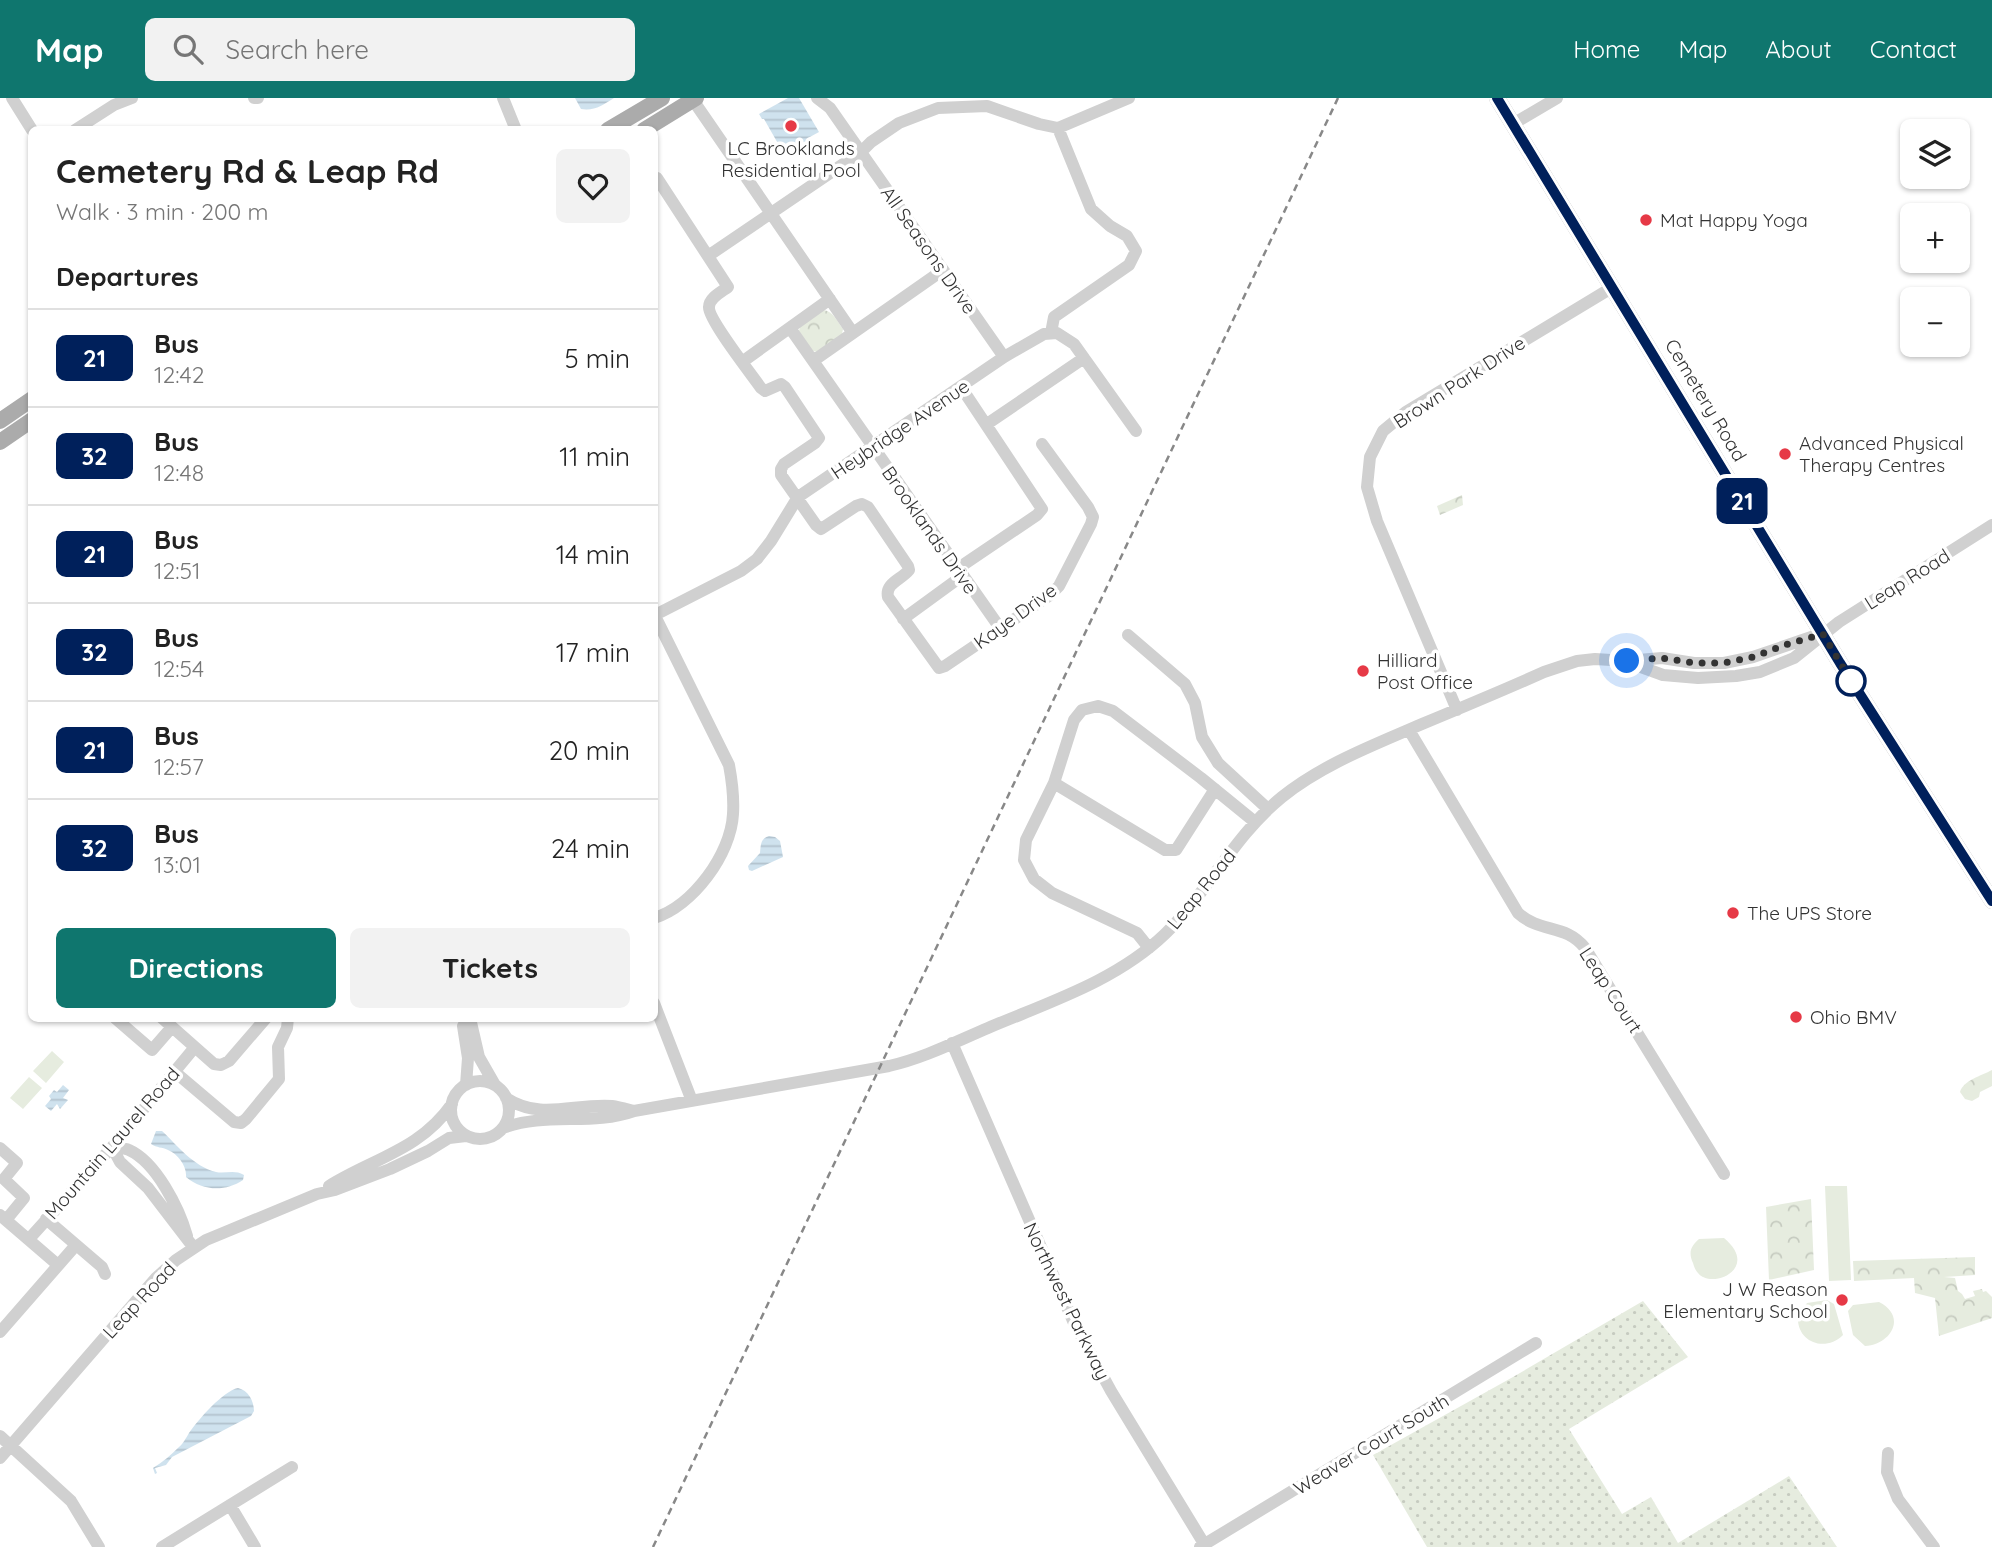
<!DOCTYPE html>
<meta charset="utf-8">
<style>
:root{--surface:#fff;--page:#f2f2f2;--text:#222;--muted:#767676;--line:#e0e0e0;--accent:#0f766e}
body{margin:0;font-family:Quicksand,sans-serif;background:var(--page);color:var(--text);height:100vh;display:flex;flex-direction:column;font-size:26px;white-space:nowrap}
*{box-sizing:border-box;margin:0}
p{font-size:23px;color:var(--muted)}
.icon{flex:none;width:38px;height:38px;fill:none;stroke:currentColor;stroke-width:2;stroke-linecap:round;stroke-linejoin:round}
.map{position:relative;flex:1;overflow:hidden}
.side{position:absolute;left:28px;top:28px;width:630px;height:896px;display:flex;flex-direction:column;background:var(--surface);border-radius:10px;box-shadow:0 2px 5px #0004}
.side>*{flex:none}
.badge{padding:0 14px;border-radius:10px;font-size:24px;line-height:46px}
.controls{position:absolute;left:1900px;top:21px;display:grid;gap:14px}
.controls a{display:grid;place-items:center;width:70px;height:70px;border-radius:10px;background:var(--surface);box-shadow:0 2px 5px #0004;font-size:35px}
.you{position:absolute;width:35px;height:35px;margin:-18px;border:5px solid #fff;border-radius:50%;background:#1a73e8;box-shadow:0 0 0 10px #1a73e833}
.map>.badge{position:absolute;translate:-50% -50%;box-shadow:0 0 0 4px #fff}
h2{padding:0 28px;font-size:26px;line-height:63px}
.round{display:grid;place-items:center;flex:none;width:74px;height:74px;border-radius:10px;background:var(--page)}
.overview{display:flex;align-items:center;justify-content:space-between;height:119px;padding:0 28px}
h1{font-size:33px;font-weight:800;line-height:52px}
.action{display:flex;gap:14px;margin-top:auto;padding:14px 28px}
.action a{flex:1;height:80px;border-radius:10px;background:var(--accent);color:#fff;font-size:28px;font-weight:800;line-height:80px;text-align:center}
.action a+a{background:var(--page);color:var(--text)}
ul{padding:0;list-style:none}
li{display:flex;align-items:center;gap:21px;height:98px;padding:0 28px;border-top:2px solid var(--line)}
li div{flex:1}
li b{display:block;font-size:26px}
li em{font-style:normal}
li .badge{min-width:77px;font-weight:700;text-align:center}
header{display:flex;align-items:center;gap:42px;box-sizing:border-box;height:98px;padding:0 35px;background:var(--accent);color:#fff}
header strong{font-size:33px}
nav{display:flex;gap:38px;margin-inline-start:auto;font-size:24px}
.search{width:490px;height:63px;background:var(--page);display:flex;align-items:center;gap:18px;box-sizing:border-box;padding:0 24px;border-radius:10px;color:var(--muted);font-size:26px}
.map>svg:first-child{display:block}
</style>
<header>
<strong>Map</strong>
<div class="search"><svg class="icon" aria-label="search" viewBox="0 0 24 24"><circle cx="10" cy="10" r="6"/><path d="M15 15l6 6"/></svg>Search here</div>
<nav><a>Home</a><a>Map</a><a>About</a><a>Contact</a></nav>
</header>
<div class="map">
<svg width="1992" height="1449" viewBox="0 0 1992 1449">
<defs>
<pattern id="grass-dots" width="8" height="8" patternUnits="userSpaceOnUse" patternTransform="scale(1.75)"><rect width="8" height="8" fill="#e6ecdf"/><path d="M2 2h.1M6 6h.1" fill="none" stroke="#c6cbc0" stroke-width="1.8" stroke-linecap="round"/></pattern>
<pattern id="park-crowns" width="20" height="18" patternUnits="userSpaceOnUse" patternTransform="scale(1.75)"><rect width="20" height="18" fill="#e6ecdf"/><path d="M2 6a3 3 0 1 1 6 0M12 15a3 3 0 1 1 6 0" fill="none" stroke="#c6cbc0"/></pattern>
<pattern id="water-rules" width="6" height="5" patternUnits="userSpaceOnUse" patternTransform="scale(1.75)"><rect width="6" height="5" fill="#cfe2ee"/><path d="M0 2.5h6" fill="none" stroke="#b2c2cd"/></pattern>
</defs>
<rect width="100%" height="100%" fill="#fff"/>
<path fill="url(#grass-dots)" d="M1643 1203 1688 1259 1569 1331 1622 1416 1651 1399 1678 1445 1789 1378 1837 1449H1427L1373 1357 1513 1279Z"/>
<path fill="url(#park-crowns)" d="M823 212C833 213 837 223 843 231L842 236 818 254 812 253 799 233 800 228Z
M1462 397 1463 407 1440 417 1437 408Z
M1992 972V988L1980 994 1979 999 1972 1003 1965 1001 1960 994C1964 982 1981 978 1992 972Z
M1811 1101 1814 1172 1769 1182 1766 1109Z
M1975 1159V1177L1944 1179 1955 1180 1958 1193 1962 1196 1965 1201 1975 1198 1973 1193 1982 1191 1983 1194 1986 1193 1992 1199V1220L1939 1238 1935 1200 1915 1195 1914 1180 1854 1183 1853 1163Z"/>
<path fill="#e6ecdf" d="M52 953 64 964 46 985 33 973Z
M29 979 42 990 23 1011 10 1000Z
M1825 1088H1847L1851 1182 1829 1183Z
M1724 1140C1761 1171 1711 1192 1698 1175 1695 1172 1694 1168 1693 1165 1688 1154 1691 1148 1699 1141Z
M1827 1202 1834 1206 1843 1237C1825 1255 1796 1244 1798 1218L1807 1205Z
M1879 1204C1907 1218 1892 1246 1865 1248L1853 1237 1848 1213 1853 1207Z"/>
<path fill="url(#water-rules)" d="M575 0H614C603 7 595 13 581 11Z
M788 0H799L819 34 808 40 809 43 784 56 764 21H762L759 16Z
M769 738 775 739 780 743 783 759 752 773 749 772 748 768 760 755C761 747 760 741 769 738Z
M63 987 69 992 63 1000 68 1002 60 1011 57 1006 51 1013 45 1008 51 1001 49 998 54 992 57 994Z
M156 1033H162C178 1048 193 1068 216 1074 226 1076 234 1071 244 1077L243 1082C225 1094 203 1093 186 1079 187 1068 178 1056 168 1052 162 1049 157 1050 151 1046Z
M238 1290C248 1292 254 1303 254 1313L251 1318 172 1359 166 1367 155 1370 157 1375 155 1376 153 1370C163 1364 171 1357 179 1349 183 1346 186 1340 189 1335 198 1322 223 1293 238 1290Z"/>
<g fill="none" stroke-linecap="round" stroke-linejoin="round">
<path stroke="#d0d0d0" stroke-width="12" d="M12 0 32 32
M254 0H258
M503 0 516 32
M817 0 830 10 1004 259
M693 2 853 235
M1513 26 1557 0
M75 32 114 7 132 0
M654 82 657 80 728 189C721 194 709 200 709 209 708 221 752 277 761 290L765 293 781 286 785 289 819 340 815 345 784 366 781 371V377L816 427 821 431 856 408 862 406 868 409 908 468 909 472C901 482 885 485 888 499L939 570 945 568 1050 497 1059 488 1091 426 1093 419 1088 409 1042 346
M708 158 861 54 871 44 899 25 938 10 987 8 1039 26 1058 30 1129 0
M790 230 1000 530
M1051 235 1054 219 1129 167 1136 153 1127 138 1110 128 1091 111 1058 30
M813 263 943 172
M742 264 830 201
M987 326 1084 260
M957 471 1037 417 1042 411 961 289
M654 516 729 667C732 683 734 700 733 716 731 756 693 808 654 820
M655 517 741 473 757 461 771 443 798 399 1004 259 1044 236 1057 235 1074 246 1136 333
M903 521 962 478
M1128 537 1185 586 1195 605 1202 639 1218 665 1268 711
M1630 565 1663 577 1698 580 1736 578 1760 574 1794 560 1839 524 1992 427
M1457 612 1377 423 1367 389 1370 359 1383 333 1406 314 1613 189
M1409 632 1518 815C1541 836 1565 825 1585 850L1724 1076
M1054 685 1165 752H1176L1215 691
M1149 850 1137 835 1052 795 1034 781 1024 762 1026 742 1054 685 1074 622 1082 612 1098 608 1113 613 1201 680 1255 724
M654 905 692 1003
M115 920 152 952 172 929
M162 920 214 966 221 967 229 963 266 920
M470 920 479 959 495 987
M463 928 468 960 466 987
M952 945 1074 1225 1111 1293 1206 1449
M175 974 234 1024 241 1025 246 1021 279 981 278 949 287 930 288 920
M451 1012a29 29 0 1 1 58 0a29 29 0 1 1-58 0Z
M506 1000C541 1023 574 1005 612 1008 619 1009 626 1011 634 1013
M503 1030C546 1014 592 1028 634 1013L889 968C924 960 955 944 988 930 1049 904 1116 883 1165 836 1208 794 1234 738 1282 699 1323 666 1374 647 1422 626 1463 609 1504 592 1544 574L1577 563 1595 561 1627 563 1662 560 1694 565H1724L1753 559 1823 535
M0 1050 17 1065 4 1081 24 1100 6 1122
M329 1088C374 1060 420 1052 452 1006
M0 1117 58 1167
M46 1121 102 1169 105 1176
M187 1138C179 1110 156 1064 129 1052 124 1050 117 1050 112 1049L120 1064 148 1090 194 1150
M29 1141 112 1049 195 949
M0 1234 76 1147
M0 1338 71 1403 99 1449
M1888 1355 1887 1374 1898 1401 1934 1449
M0 1360 156 1180 176 1162 206 1142 223 1135 317 1096 335 1092 390 1071 428 1053 449 1040 466 1038
M230 1407 255 1449
M162 1449 292 1369
M1200 1449 1536 1245"/>
<path stroke="#ababab" stroke-width="16" d="M1497 0 1840 565 1992 803
M608 32 662 0
M644 32 696 0
M0 323 32 301
M0 344 32 322"/>
<path stroke="#888" stroke-width="2.5" stroke-dasharray="7 5" stroke-linecap="butt" d="M653 1449 1338 0"/>
</g>
<g fill="none" stroke-linecap="round" stroke-linejoin="round">
<g stroke="#fff" stroke-width="16">
<path id="line" d="M1497 0 1840 565 1992 803"/>
</g>
<use href="#line" stroke="#00205b" stroke-width="10"/>
<path stroke="#333" stroke-width="7" stroke-dasharray="0 12.6" d="M1627 563 1662 560 1694 565H1724L1753 559 1788 546 1823 536 1851 583"/>
</g>
<g fill="#e63946" stroke="#fff" stroke-width="2.5">
<circle cx="791" cy="28" r="7"/>
<circle cx="1646" cy="122" r="7"/>
<circle cx="1785" cy="356" r="7"/>
<circle cx="1363" cy="573" r="7"/>
<circle cx="1733" cy="815" r="7"/>
<circle cx="1796" cy="919" r="7"/>
<circle cx="1842" cy="1202" r="7"/>
</g>
<circle fill="#fff" stroke="#00205b" stroke-width="3.5" cx="1851" cy="583" r="14"/>
<g text-anchor="middle" dominant-baseline="central" stroke-width="7" stroke-linejoin="round" paint-order="stroke">
<g font-size="19" fill="#333" stroke="#fff" text-anchor="start">
<text x="791" y="50" text-anchor="middle">LC Brooklands<tspan x="791" dy="22">Residential Pool</tspan></text>
<text x="1660" y="122">Mat Happy Yoga</text>
<text x="1799" y="345">Advanced Physical<tspan x="1799" dy="22">Therapy Centres</tspan></text>
<text x="1377" y="562">Hilliard<tspan x="1377" dy="22">Post Office</tspan></text>
<text x="1747" y="815">The UPS Store</text>
<text x="1810" y="919">Ohio BMV</text>
<text x="1828" y="1191" text-anchor="end">J W Reason<tspan x="1828" dy="22">Elementary School</tspan></text>
</g>
<g font-size="19" fill="#333" stroke="#fff">
<text transform="translate(929 152) rotate(55)">All Seasons Drive</text>
<text transform="translate(1459 284) rotate(-33)">Brown Park Drive</text>
<text transform="translate(1706 302) rotate(59)">Cemetery Road</text>
<text transform="translate(900 331) rotate(-34)">Heybridge Avenue</text>
<text transform="translate(930 432) rotate(55)">Brooklands Drive</text>
<text transform="translate(1907 481) rotate(-32)">Leap Road</text>
<text transform="translate(1015 518) rotate(-36)">Kaye Drive</text>
<text transform="translate(1201 791) rotate(-51)">Leap Road</text>
<text transform="translate(1611 892) rotate(57)">Leap Court</text>
<text transform="translate(112 1045) rotate(-49)">Mountain Laurel Road</text>
<text transform="translate(139 1202) rotate(-47)">Leap Road</text>
<text transform="translate(1067 1203) rotate(64)">Northwest Parkway</text>
<text transform="translate(1371 1346) rotate(-31)">Weaver Court South</text>
</g>
</g>
</svg>
<div class="controls">
<a><svg class="icon" aria-label="layers" viewBox="0 0 24 24"><path d="M12 4l9 5-9 5-9-5zM3 14l9 5 9-5"/></svg></a>
<a>+</a>
<a>−</a>
</div>
<div class="you" style="left:1627px;top:563px"></div>
<b class="badge" style="left:1742px;top:403px;background:#00205b;color:#fff">21</b>
<section class="side">
<div class="overview"><div><h1>Cemetery Rd &amp; Leap Rd</h1><p>Walk · 3 min · 200 m</p></div><a class="round"><svg class="icon" aria-label="heart" viewBox="0 0 24 24"><path d="M12 20l-8-8c-3-5 5-10 8-4 3-6 11-1 8 4z"/></svg></a></div>
<h2>Departures</h2>
<ul>
<li><span class="badge" style="background:#00205b;color:#fff">21</span><div><b>Bus</b><p>12:42</p></div><em>5 min</em></li>
<li><span class="badge" style="background:#00205b;color:#fff">32</span><div><b>Bus</b><p>12:48</p></div><em>11 min</em></li>
<li><span class="badge" style="background:#00205b;color:#fff">21</span><div><b>Bus</b><p>12:51</p></div><em>14 min</em></li>
<li><span class="badge" style="background:#00205b;color:#fff">32</span><div><b>Bus</b><p>12:54</p></div><em>17 min</em></li>
<li><span class="badge" style="background:#00205b;color:#fff">21</span><div><b>Bus</b><p>12:57</p></div><em>20 min</em></li>
<li><span class="badge" style="background:#00205b;color:#fff">32</span><div><b>Bus</b><p>13:01</p></div><em>24 min</em></li>
</ul>
<div class="action"><a>Directions</a><a>Tickets</a></div>
</section>
</div>
